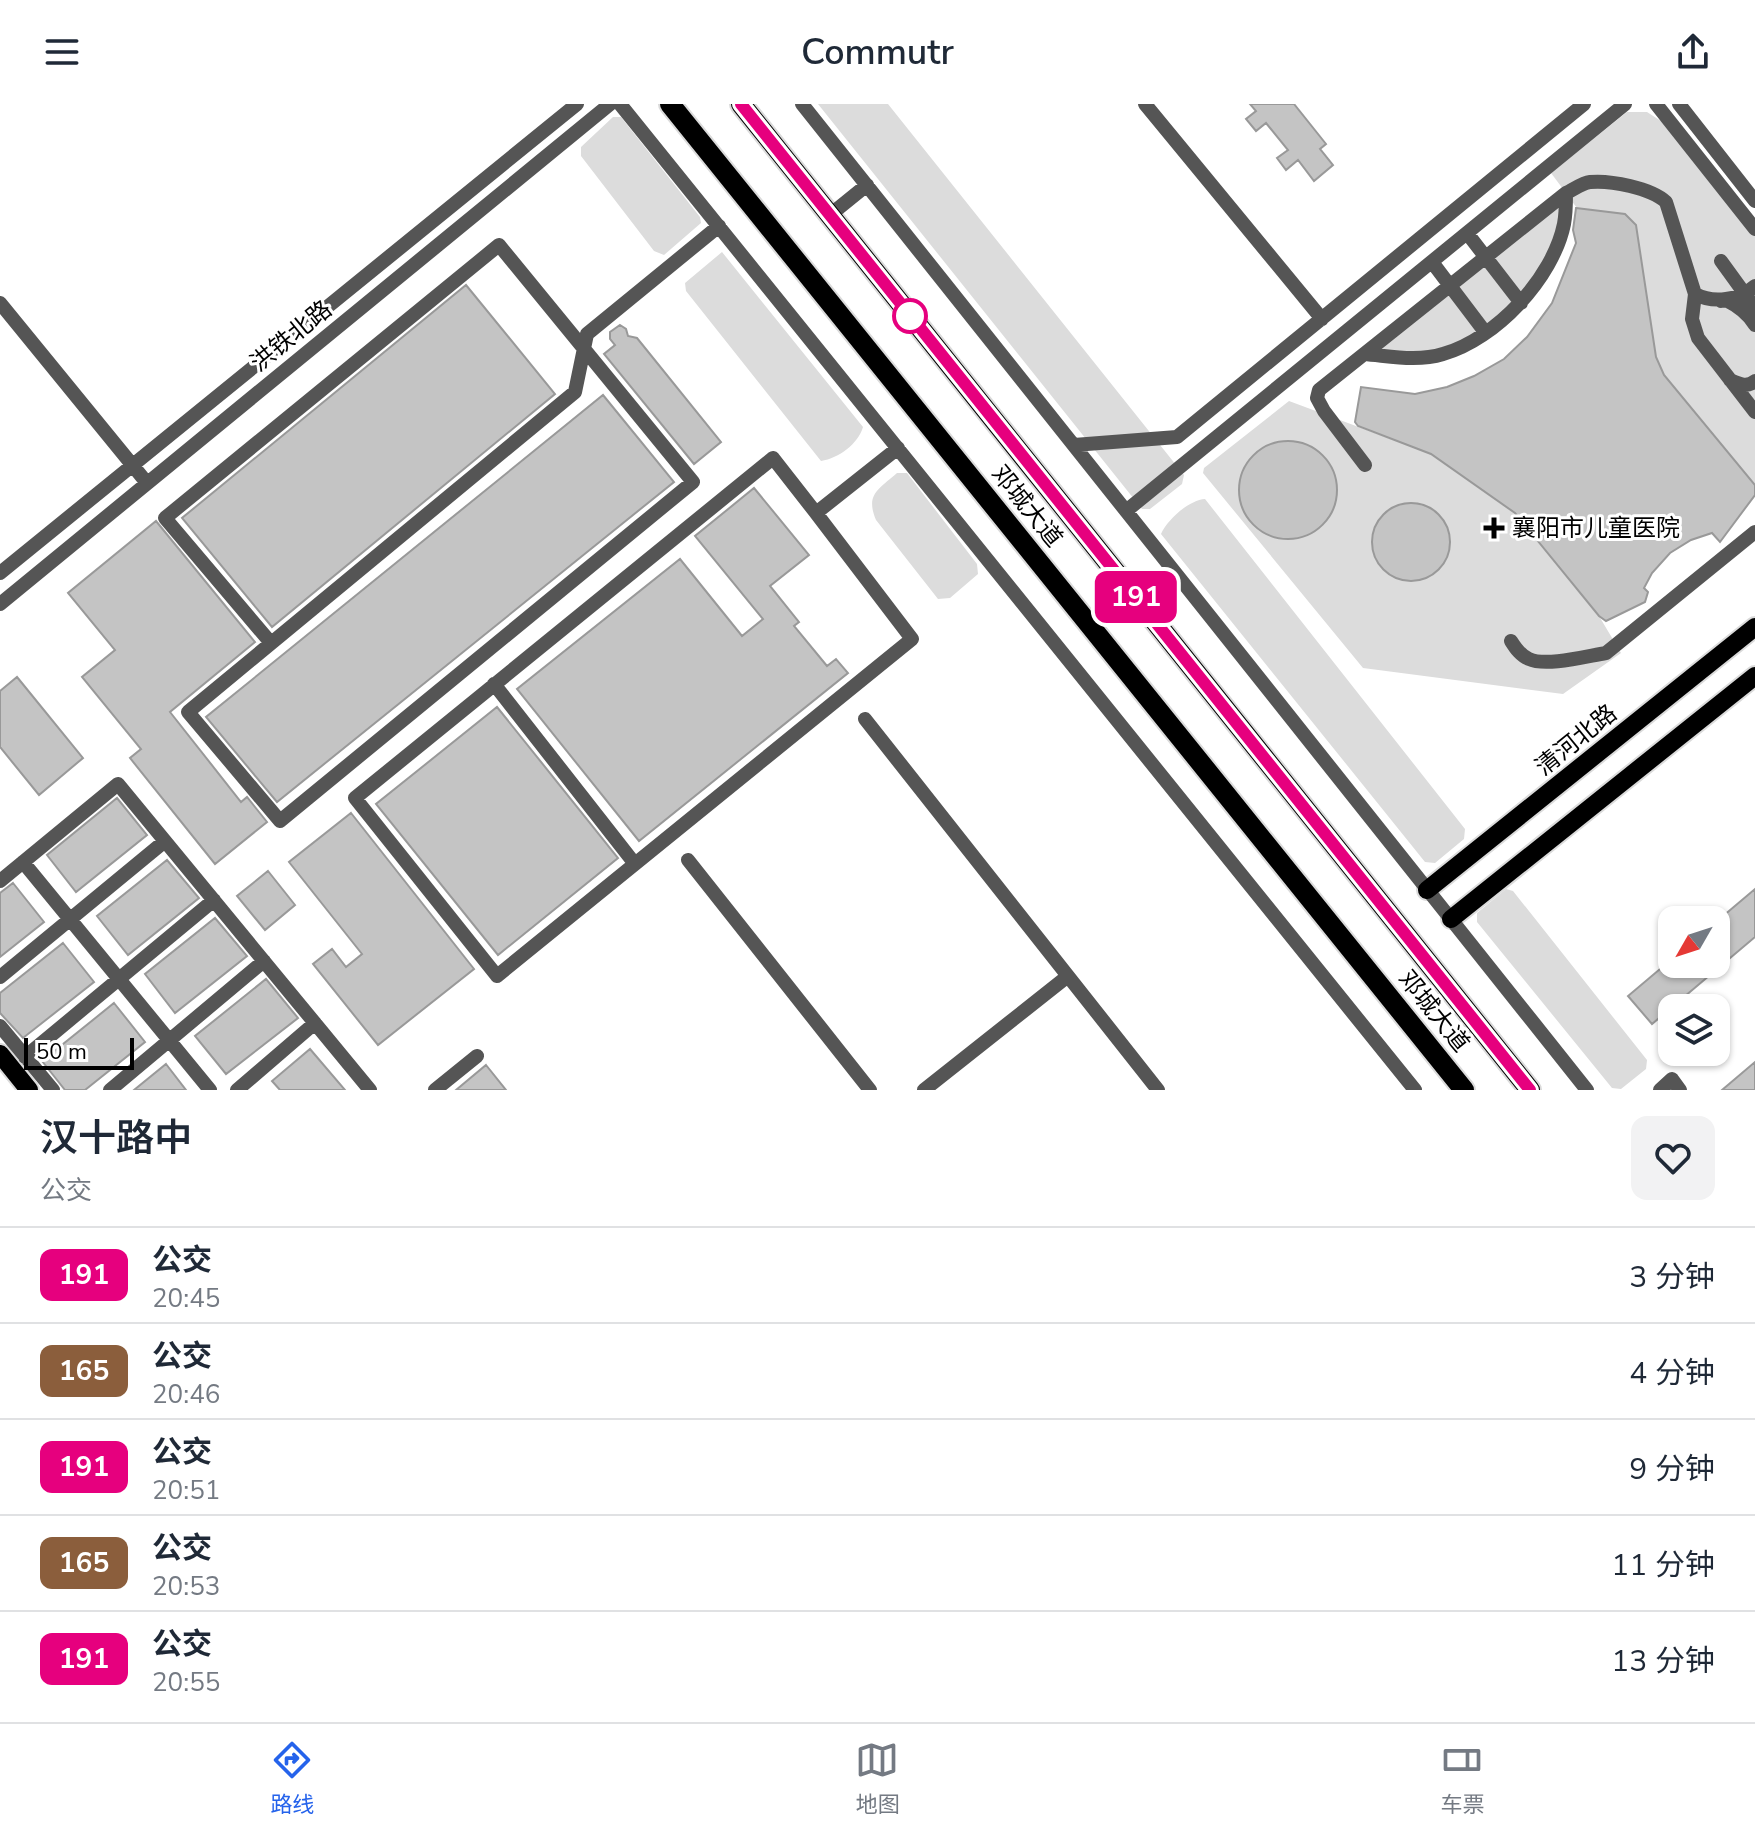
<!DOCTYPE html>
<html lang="zh">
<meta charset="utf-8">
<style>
:root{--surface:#fff;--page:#f2f2f3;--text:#1f2937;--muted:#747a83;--line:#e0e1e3;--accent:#2563eb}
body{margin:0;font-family:"Nunito Sans","Noto Sans SC",sans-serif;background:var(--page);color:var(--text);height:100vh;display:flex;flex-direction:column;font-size:30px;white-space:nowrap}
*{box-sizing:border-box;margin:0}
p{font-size:26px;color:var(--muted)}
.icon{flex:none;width:44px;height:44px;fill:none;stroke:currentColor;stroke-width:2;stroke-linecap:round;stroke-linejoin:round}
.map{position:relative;height:986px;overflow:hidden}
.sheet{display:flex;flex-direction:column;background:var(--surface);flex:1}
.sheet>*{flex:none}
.badge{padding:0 16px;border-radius:12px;font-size:28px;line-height:52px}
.needle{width:52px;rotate:231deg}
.fabs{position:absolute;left:1658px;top:802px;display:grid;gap:16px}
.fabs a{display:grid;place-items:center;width:72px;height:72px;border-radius:16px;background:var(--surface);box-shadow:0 2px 6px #0004;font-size:40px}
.scale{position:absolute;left:24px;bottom:20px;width:110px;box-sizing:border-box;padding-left:8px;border:4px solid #000;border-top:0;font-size:22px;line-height:28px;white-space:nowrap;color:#000;-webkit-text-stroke:6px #fff;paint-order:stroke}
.map>.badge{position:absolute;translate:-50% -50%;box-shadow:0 0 0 4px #fff}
.round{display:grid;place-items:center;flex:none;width:84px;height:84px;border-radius:16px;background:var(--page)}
.head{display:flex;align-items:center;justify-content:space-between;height:136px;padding:0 40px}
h1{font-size:38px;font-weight:600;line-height:60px}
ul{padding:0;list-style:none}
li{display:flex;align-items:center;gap:24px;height:96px;padding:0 40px;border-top:2px solid var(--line)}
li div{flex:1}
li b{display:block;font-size:30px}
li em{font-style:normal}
li .badge{min-width:88px;font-weight:700;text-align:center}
header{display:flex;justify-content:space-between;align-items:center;height:104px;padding:0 40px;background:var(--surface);font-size:36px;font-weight:600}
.dock{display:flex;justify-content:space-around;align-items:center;height:112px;border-top:2px solid var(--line);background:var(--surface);font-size:22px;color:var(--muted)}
.dock a{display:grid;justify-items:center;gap:4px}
.dock .active{color:var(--accent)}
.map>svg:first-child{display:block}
</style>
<header><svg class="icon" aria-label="menu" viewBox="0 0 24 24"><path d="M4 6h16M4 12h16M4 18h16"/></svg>Commutr<svg class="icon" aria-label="share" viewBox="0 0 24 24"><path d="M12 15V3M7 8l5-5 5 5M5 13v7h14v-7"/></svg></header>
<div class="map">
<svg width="1755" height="986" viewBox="0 0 1755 986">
<rect width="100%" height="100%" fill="#fff"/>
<path fill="#dcdcdc" d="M818 0H888L1184 371 1182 380 1150 405H1142Z
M1627 8H1647L1664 19 1755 132V381L1664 271 1656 253 1636 121 1626 112 1577 104 1567 91 1565 119 1521 199 1443 250H1364L1566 89 1551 69Z
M613 13H621L700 113 701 119 664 151 654 147 581 52V43Z
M722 148 863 323C858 340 839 354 821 357L686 187 685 179Z
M1289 297 1431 350 1515 409 1599 512 1621 549 1563 590 1363 564 1203 369 1204 364Z
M897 369H907L977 460 978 470 950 494 938 495 876 416C865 390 879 385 897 369Z
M1205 395 1465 725 1464 735 1435 759 1425 758 1161 430C1167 416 1189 396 1205 395Z
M1506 785 1513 787 1647 956 1646 965 1621 985 1612 984 1477 818V809Z"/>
<path fill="#c4c4c4" stroke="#999" stroke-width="2" d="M1250 0H1294L1326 40 1320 45 1333 61 1314 77 1298 56 1286 66 1277 54 1288 46 1266 19 1256 27 1246 15 1256 7Z
M1576 104 1625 110 1636 121 1656 253 1664 271 1755 381V391L1720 438 1712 429 1691 436 1670 449 1652 469 1644 484 1648 488 1645 498 1606 517 1599 512 1515 409 1431 350 1358 322 1355 318 1361 283 1415 290 1447 283 1474 272 1504 255 1527 233 1552 199 1576 139 1573 126Z
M466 181 555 290 272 523 182 414Z
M620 221 626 225 628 232 637 234 721 338 694 360 604 250 615 241 610 235V228Z
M603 291 674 378 277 698 206 613Z
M1239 386a49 49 0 1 1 98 0a49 49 0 1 1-98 0Z
M754 384 809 451 770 482 799 518 794 522 827 562 836 555 848 569 639 737 517 585 680 455 742 532 763 515 695 432Z
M1372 438a39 39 0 1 1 78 0a39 39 0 1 1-78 0Z
M156 417 255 538 170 608 241 698 247 693 267 718 215 760 130 654 141 645 82 573 115 546 68 489Z
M17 573 83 654 39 691 0 643V587Z
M497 603 618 754 498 851 376 700Z
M117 694 147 731 76 788 47 751Z
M351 709 474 865 378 941 313 860 332 845 346 863 362 850 289 758Z
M167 756 199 794 128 851 97 812Z
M268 767 295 801 265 826 237 792Z
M13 779 44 818 0 853V789Z
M1755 785V833L1652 920 1628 892 1666 860H1716V818Z
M215 814 247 852 175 909 145 870Z
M63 839 94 878 23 934 0 909V889Z
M266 875 298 914 226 970 195 932Z
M114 899 145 938 85 986H65L42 957Z
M310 945 345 986H280L272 977Z
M1755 958V986H1722Z
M166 960 186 986H134Z
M486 961 506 986H456Z"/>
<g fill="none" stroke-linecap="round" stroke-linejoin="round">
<g stroke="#dbdbdb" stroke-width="22">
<path id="major" d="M1427 786 1755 523
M1451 815 1755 572
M0 950 29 986"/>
</g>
<g stroke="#dbdbdb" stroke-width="24">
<path id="highway" d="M670 0 1464 986
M741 0 1530 986"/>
</g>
<path stroke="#555" stroke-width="14" d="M620 0 1415 986
M802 0 1587 986
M1145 0 1322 215
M1656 0 1755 125
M1679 0 1755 97
M830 111 867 81
M1467 129 1521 199
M1721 157 1755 204
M1432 158 1485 228
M1695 190 1692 215 1698 234 1755 308
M1721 197 1726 196C1738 202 1748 209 1755 221
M0 199 147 379
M1364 250C1390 252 1417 258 1443 250 1496 235 1553 174 1564 120 1566 110 1566 99 1566 89
M1730 276C1739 280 1747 284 1755 277
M1074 341 1177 333 1584 0
M1365 361 1324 307 1317 294 1319 286 1566 89C1573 86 1582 79 1590 78 1610 76 1651 84 1666 98L1695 190C1714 200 1739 196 1755 182
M1126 407 1625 0
M816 409 912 535 497 872 355 694 773 354 816 409 898 344
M0 469 577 0
M0 500 610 0
M1511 537C1516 545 1521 552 1529 555 1546 563 1587 552 1606 549L1755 428
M271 539 165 414 499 141 693 378 280 717 188 608 575 288 587 230 719 122
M494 580 635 760
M865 615 1158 986
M688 756 870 986
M23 758 210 986
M0 777 118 680 370 986
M0 873 165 737
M0 922 53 986
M25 953 214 796
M110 986 264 857
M237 986 315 919
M435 986 477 952
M924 986 1068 872
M1660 986 1672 975 1680 986"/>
<use href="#major" stroke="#000" stroke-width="18"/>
<use href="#highway" stroke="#000" stroke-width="20"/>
</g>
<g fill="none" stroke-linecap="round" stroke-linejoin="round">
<g stroke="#fff" stroke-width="18">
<path id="line" d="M741 0 1530 986"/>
</g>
<use href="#line" stroke="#e6007e" stroke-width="12"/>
</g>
<circle fill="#fff" stroke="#e6007e" stroke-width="4" cx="910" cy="212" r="16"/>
<path fill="#000" stroke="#fff" stroke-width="3" d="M1490 412h8v8h8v8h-8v8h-8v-8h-8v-8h8z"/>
<g text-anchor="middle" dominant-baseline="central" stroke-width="6" stroke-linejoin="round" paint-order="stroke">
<g font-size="24" fill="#000" stroke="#fff">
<text transform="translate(291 232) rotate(-39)">洪铁北路</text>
<text transform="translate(1027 402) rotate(51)">邓城大道</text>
<text transform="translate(1576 636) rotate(-39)">清河北路</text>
<text transform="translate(1434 907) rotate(51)">邓城大道</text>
</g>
<g font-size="24" fill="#000" stroke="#fff" text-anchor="start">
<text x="1512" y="424">襄阳市儿童医院</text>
</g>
</g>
</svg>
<div class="fabs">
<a><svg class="needle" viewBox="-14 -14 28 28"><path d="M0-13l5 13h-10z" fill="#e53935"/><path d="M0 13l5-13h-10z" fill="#747a83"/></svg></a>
<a><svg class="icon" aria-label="layers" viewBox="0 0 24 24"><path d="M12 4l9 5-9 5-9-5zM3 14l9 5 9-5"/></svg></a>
</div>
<div class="scale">50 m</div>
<b class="badge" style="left:1136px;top:493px;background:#e6007e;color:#fff">191</b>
</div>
<section class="sheet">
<div class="head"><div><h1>汉十路中</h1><p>公交</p></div><a class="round"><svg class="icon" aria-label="heart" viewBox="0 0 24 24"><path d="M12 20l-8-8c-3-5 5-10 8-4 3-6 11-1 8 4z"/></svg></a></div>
<ul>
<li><span class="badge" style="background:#e6007e;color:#fff">191</span><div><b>公交</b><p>20:45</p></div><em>3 分钟</em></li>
<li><span class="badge" style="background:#8b5e3c;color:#fff">165</span><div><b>公交</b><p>20:46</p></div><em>4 分钟</em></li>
<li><span class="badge" style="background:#e6007e;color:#fff">191</span><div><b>公交</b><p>20:51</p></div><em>9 分钟</em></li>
<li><span class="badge" style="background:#8b5e3c;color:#fff">165</span><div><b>公交</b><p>20:53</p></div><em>11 分钟</em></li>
<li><span class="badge" style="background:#e6007e;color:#fff">191</span><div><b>公交</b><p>20:55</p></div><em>13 分钟</em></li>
</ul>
</section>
<nav class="dock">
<a class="active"><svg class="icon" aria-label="directions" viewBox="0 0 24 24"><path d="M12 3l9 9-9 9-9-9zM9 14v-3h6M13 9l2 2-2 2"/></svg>路线</a>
<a><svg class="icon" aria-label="map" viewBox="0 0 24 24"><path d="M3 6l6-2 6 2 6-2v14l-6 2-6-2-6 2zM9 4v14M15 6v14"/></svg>地图</a>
<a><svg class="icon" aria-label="tickets" viewBox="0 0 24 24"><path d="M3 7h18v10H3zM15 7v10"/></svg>车票</a>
</nav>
